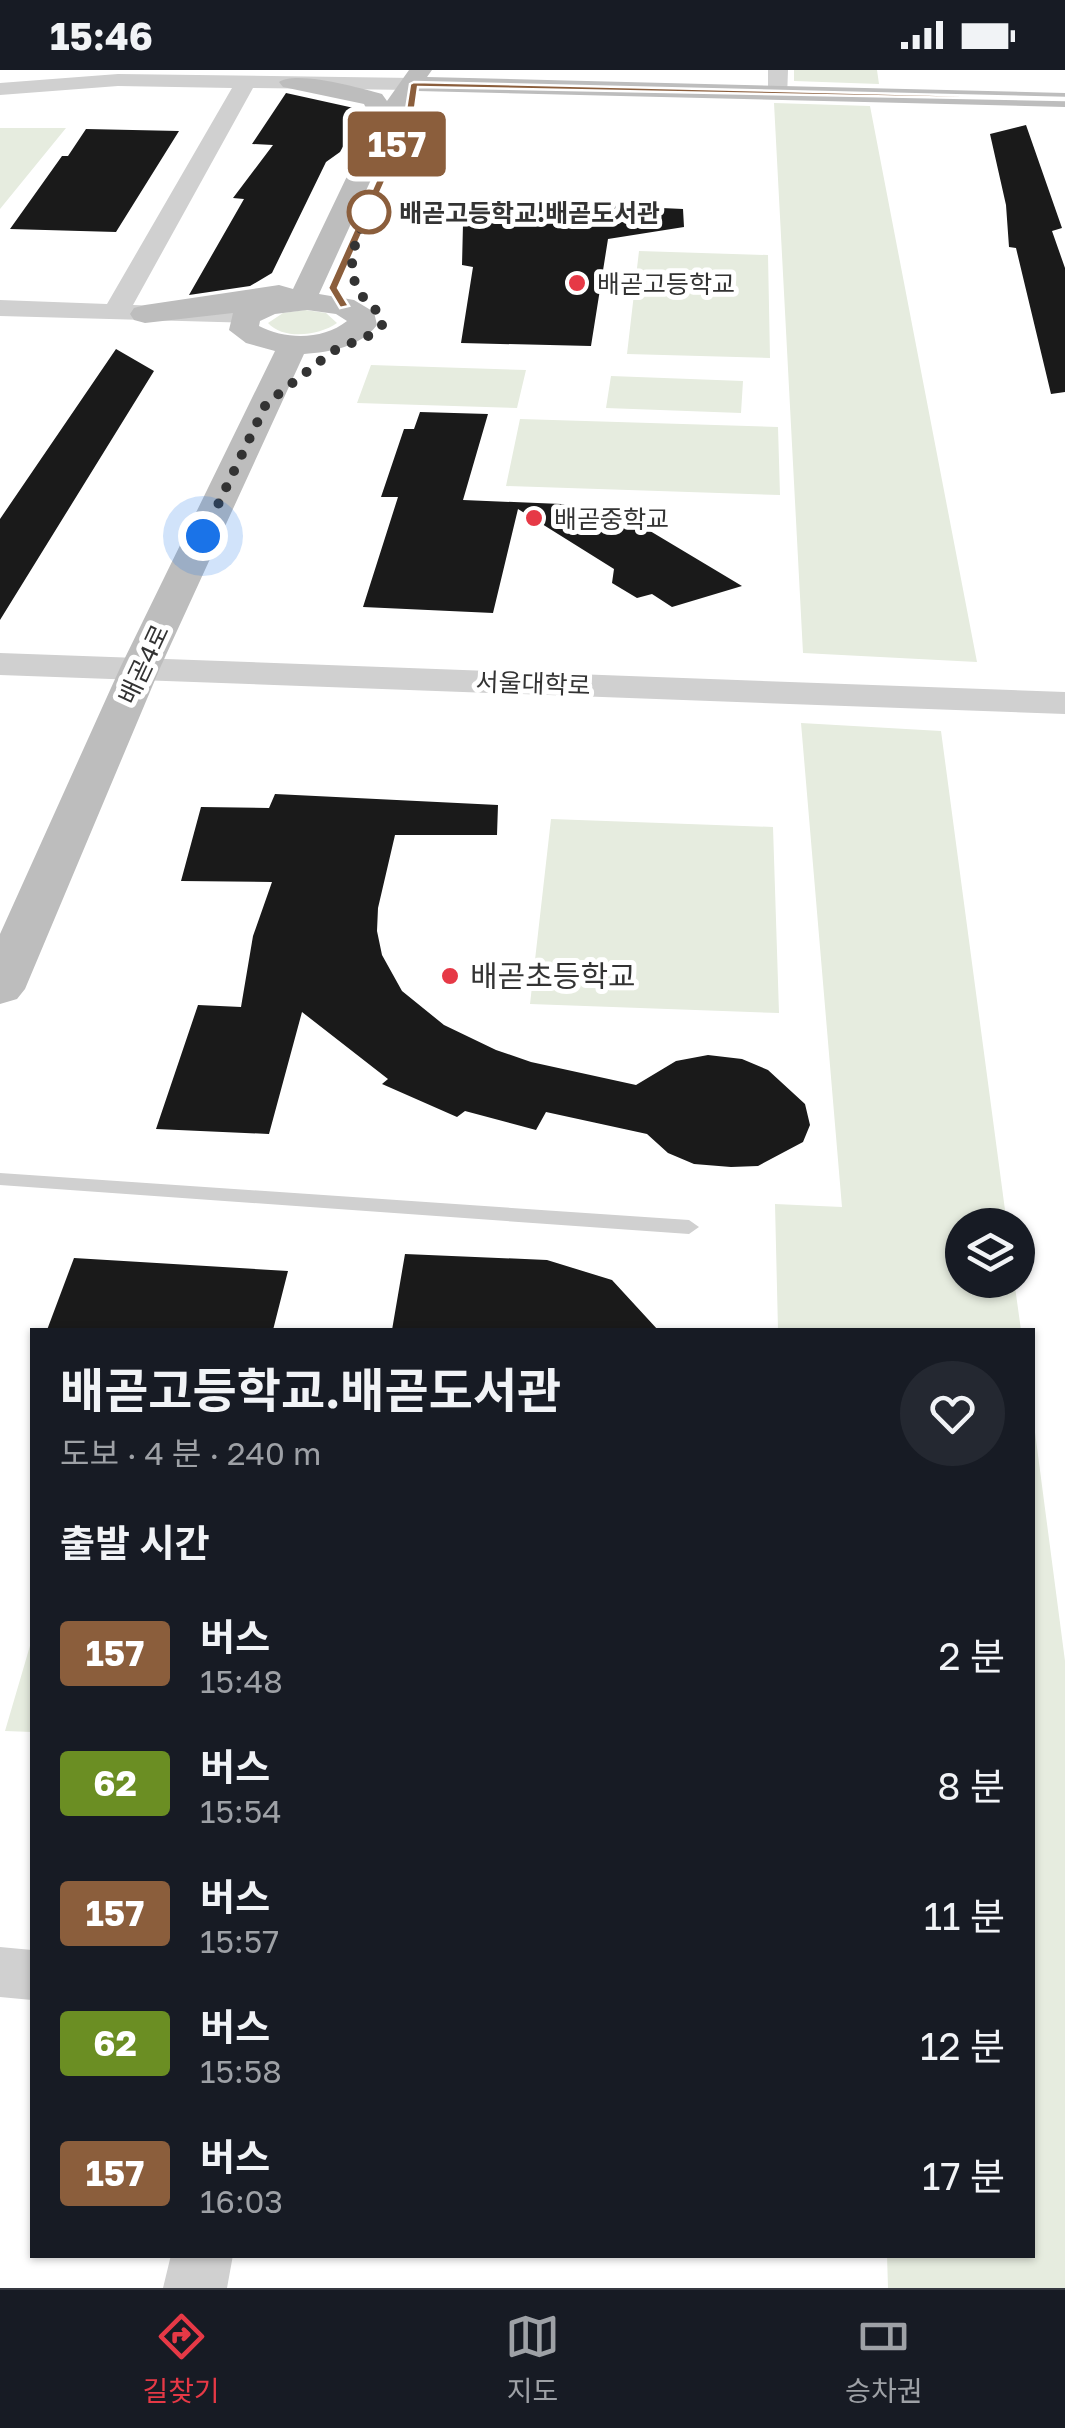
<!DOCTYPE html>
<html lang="ko">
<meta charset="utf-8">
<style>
:root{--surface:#171b24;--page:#242831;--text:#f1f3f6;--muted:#9ea1a6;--line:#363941;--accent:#e63946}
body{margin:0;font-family:"Golos Text","Noto Sans KR",sans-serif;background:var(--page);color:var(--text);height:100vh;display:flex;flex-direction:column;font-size:38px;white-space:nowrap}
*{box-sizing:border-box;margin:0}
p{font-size:32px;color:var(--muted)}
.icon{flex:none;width:55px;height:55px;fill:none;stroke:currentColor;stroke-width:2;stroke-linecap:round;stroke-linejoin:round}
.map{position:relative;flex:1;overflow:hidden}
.side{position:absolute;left:30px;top:1258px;width:1005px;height:930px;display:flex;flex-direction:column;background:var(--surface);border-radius:0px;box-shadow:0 2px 8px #0004}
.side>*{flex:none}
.badge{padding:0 20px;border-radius:8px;font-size:35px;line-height:65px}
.buttons{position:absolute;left:945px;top:1138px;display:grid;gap:20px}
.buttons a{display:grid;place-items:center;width:90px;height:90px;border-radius:50%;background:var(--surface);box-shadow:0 2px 8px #0004;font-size:50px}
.you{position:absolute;width:50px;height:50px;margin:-25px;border:8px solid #fff;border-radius:50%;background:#1a73e8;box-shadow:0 0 0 15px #1a73e833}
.map>.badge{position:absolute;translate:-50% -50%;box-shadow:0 0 0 5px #fff}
h2{padding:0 30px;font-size:38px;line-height:90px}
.round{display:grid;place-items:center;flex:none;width:105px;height:105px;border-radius:52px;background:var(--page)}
.head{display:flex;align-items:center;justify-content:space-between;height:170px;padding:0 30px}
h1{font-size:48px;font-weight:700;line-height:75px}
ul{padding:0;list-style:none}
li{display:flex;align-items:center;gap:30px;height:130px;padding:0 30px}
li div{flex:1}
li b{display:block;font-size:38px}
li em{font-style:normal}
li .badge{min-width:110px;font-weight:700;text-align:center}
.status{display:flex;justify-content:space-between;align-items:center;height:70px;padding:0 50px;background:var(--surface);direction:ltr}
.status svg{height:28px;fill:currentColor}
.menu{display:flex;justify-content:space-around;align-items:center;height:140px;border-top:2px solid var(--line);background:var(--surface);font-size:28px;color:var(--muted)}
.menu a{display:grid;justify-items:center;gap:5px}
.menu .on{color:var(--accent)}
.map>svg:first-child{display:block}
</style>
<div class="status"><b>15:46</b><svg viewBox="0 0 49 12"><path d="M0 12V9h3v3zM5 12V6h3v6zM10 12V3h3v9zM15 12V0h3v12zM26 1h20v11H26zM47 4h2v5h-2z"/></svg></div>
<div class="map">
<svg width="1065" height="2218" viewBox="0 0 1065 2218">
<rect width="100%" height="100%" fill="#fff"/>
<path fill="#e6ecdf" d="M794 0H877L879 14 794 11Z
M774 33 870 36 977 592 803 583Z
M0 58H66L0 139Z
M639 181 768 185 770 288 627 284Z
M305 240 326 243 337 253C319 266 283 270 268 253L283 243Z
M371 295 526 300 517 338 357 333Z
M611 306 743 311 741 343 606 338Z
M520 349 778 357 780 425 506 416Z
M801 653 941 661 1007 1155H962V1210H1014L1021 1260H778L775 1134 842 1137Z
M551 749 773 757 779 943 530 934Z
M1033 1347 1065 1591V2218H888L887 2185H1032Z
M32 1569V1662L5 1661Z"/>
<path fill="#1a1a1a" d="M286 23 363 40 340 82 326 92 272 203 250 216 189 225 244 129 233 128 273 75 252 74Z
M1026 55 1062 158 1052 161 1065 198V322L1051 324 1016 178 1009 177 1006 135 990 64Z
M86 59 179 61 116 162 10 159 62 86H68Z
M468 129 683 139 684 157 608 169 591 276 461 273 473 197 462 195 463 154Z
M116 279 154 301 0 550V449Z
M420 342 488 344 463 430 632 437 630 449 742 516 672 537 652 524 637 528 612 513 614 499 518 439 493 543 363 537 398 427H381L404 359H414Z
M275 724 498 735 497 765H395L378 838 377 861 382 885 402 921 444 955 496 980 531 992 636 1015 676 991 708 985 742 989 768 1000 805 1034 810 1055 803 1072 758 1096 731 1097 694 1094 668 1083 647 1064 546 1042 536 1060 465 1041 457 1047 382 1014 388 1009 302 942 269 1064 156 1059 198 935 241 937 253 866 272 812 181 811 201 737 269 738Z
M405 1184 547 1190 612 1210 658 1260H392Z
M74 1188 288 1201 273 1260H47Z"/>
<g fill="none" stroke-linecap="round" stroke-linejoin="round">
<path fill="#d0d0d0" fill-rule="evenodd" d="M0 1103 689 1150 699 1157 689 1164 0 1115Z"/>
<path fill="#d0d0d0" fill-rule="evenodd" d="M0 1877 32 1880V1930L0 1927Z
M171 2185H233L227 2218H163Z"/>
<path fill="#d0d0d0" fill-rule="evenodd" d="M768 0H788L787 28 779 29 768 23Z
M118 4 414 8 424 14 414 20 253 18 133 235 245 239 255 241 259 247 255 253 0 246V230L107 234 232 18 118 16 0 25V13Z
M0 583 1065 622V644L0 605Z"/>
<path fill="#bdbdbd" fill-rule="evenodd" d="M409 0H432L427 7 1065 23V37L417 21 400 46 319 224 354 230 374 242 377 255C360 277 331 282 304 284L160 598 25 919 17 929 0 934V864L120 598 275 281 246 273 229 260 233 243 145 253 134 250 130 244 134 238 145 235 279 215 293 219 373 52 364 34 283 17 279 12C296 0 360 18 382 24L387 31ZM307 240 336 244 347 251C323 270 286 270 259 256L260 251 275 244Z"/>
</g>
<path fill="#8b5e3c" stroke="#fff" stroke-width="2.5" d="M414 12 1065 28V30L418 17 414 46 338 218 349 236 340 238 328 218 405 46 410 14Z"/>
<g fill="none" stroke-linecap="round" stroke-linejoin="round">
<path stroke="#333" stroke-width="10" stroke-dasharray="0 18" d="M203 466 266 334 333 281 375 263 382 255 381 244C341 215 348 182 369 142"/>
</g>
<circle fill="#fff" stroke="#8b5e3c" stroke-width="5" cx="369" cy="142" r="20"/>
<g fill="#e63946" stroke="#fff" stroke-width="4">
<circle cx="577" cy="213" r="10"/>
<circle cx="534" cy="448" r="10"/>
<circle cx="450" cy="906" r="10"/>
</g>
<g text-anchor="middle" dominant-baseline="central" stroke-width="10" stroke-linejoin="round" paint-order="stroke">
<g font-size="25" font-weight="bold" fill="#333" stroke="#fff" text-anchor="start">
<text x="399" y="142">배곧고등학교.배곧도서관</text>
</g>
<g font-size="25" fill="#333" stroke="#fff" text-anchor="start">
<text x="597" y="213">배곧고등학교</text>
<text x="554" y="448">배곧중학교</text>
</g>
<g font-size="25" fill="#333" stroke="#fff">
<text transform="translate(143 594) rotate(-65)">배곧4로</text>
<text transform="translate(533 613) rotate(2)">서울대학로</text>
</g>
<g font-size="30" fill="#333" stroke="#fff" text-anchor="start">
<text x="470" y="906">배곧초등학교</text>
</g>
</g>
</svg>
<div class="buttons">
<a><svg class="icon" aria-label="layers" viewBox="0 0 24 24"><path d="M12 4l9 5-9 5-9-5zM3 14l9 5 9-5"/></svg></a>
</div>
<div class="you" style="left:203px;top:466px"></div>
<b class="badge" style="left:397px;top:74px;background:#8b5e3c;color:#fff">157</b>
<section class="side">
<div class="head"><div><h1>배곧고등학교.배곧도서관</h1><p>도보 · 4 분 · 240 m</p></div><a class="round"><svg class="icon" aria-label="heart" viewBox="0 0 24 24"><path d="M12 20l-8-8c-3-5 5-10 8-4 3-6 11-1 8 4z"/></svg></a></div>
<h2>출발 시간</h2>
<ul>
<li><span class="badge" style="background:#8b5e3c;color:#fff">157</span><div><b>버스</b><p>15:48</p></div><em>2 분</em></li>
<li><span class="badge" style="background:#6b8e23;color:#fff">62</span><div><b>버스</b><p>15:54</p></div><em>8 분</em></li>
<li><span class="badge" style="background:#8b5e3c;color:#fff">157</span><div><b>버스</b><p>15:57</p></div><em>11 분</em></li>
<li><span class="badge" style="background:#6b8e23;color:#fff">62</span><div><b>버스</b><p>15:58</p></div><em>12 분</em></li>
<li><span class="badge" style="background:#8b5e3c;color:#fff">157</span><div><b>버스</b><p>16:03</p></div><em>17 분</em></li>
</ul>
</section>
</div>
<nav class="menu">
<a class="on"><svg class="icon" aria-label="directions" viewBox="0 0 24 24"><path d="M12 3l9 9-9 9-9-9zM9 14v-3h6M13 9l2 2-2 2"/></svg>길찾기</a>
<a><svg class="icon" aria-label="map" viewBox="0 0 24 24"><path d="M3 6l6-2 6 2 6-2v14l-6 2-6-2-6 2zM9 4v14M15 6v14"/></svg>지도</a>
<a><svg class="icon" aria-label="tickets" viewBox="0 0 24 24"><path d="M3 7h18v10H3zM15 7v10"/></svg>승차권</a>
</nav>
